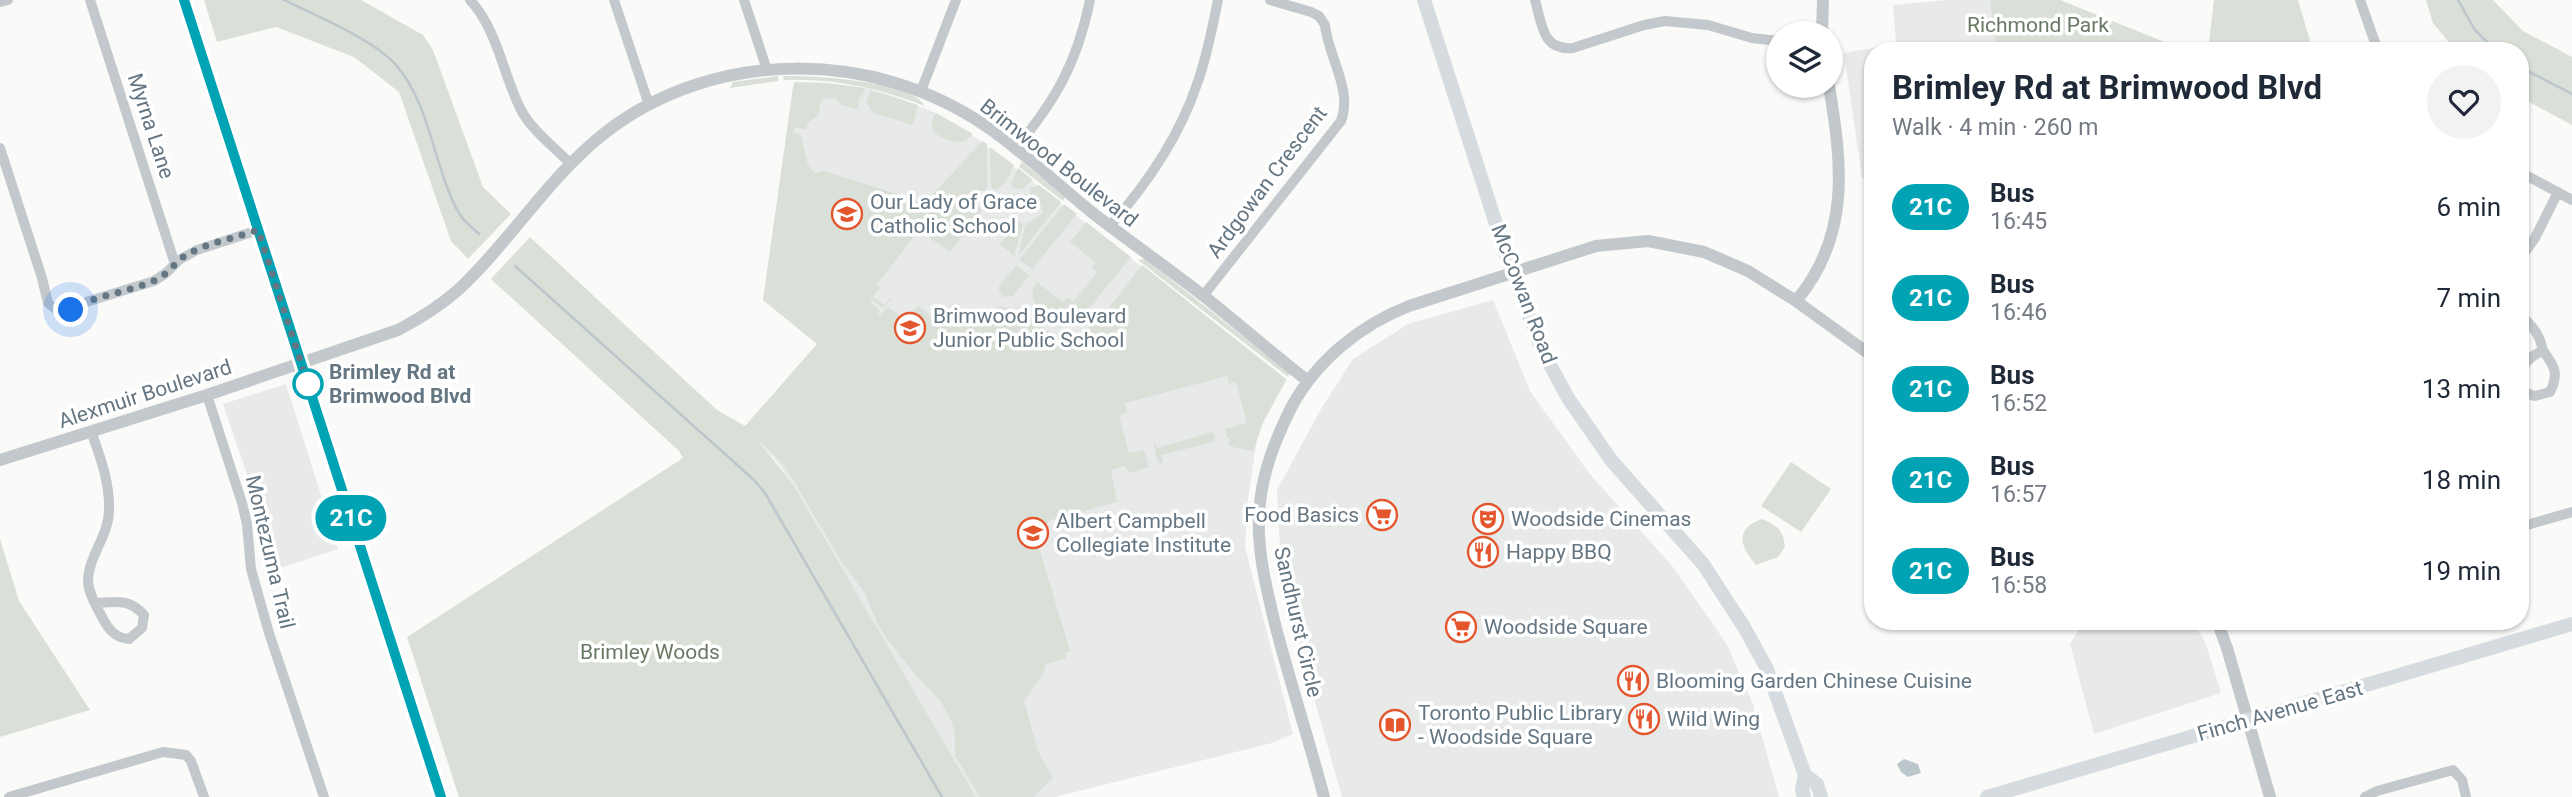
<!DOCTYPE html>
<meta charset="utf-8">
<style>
:root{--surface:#fff;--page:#f2f2f3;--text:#1f2937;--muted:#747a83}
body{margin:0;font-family:Roboto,sans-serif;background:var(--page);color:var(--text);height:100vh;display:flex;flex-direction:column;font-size:26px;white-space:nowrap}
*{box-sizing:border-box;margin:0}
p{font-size:23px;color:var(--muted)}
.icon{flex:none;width:38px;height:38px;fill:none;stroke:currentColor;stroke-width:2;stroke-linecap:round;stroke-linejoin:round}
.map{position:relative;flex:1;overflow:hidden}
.sheet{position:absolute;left:1864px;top:42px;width:665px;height:588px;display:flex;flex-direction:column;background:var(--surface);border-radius:28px;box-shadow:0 2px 5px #0004}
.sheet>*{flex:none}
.badge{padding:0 14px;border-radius:23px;font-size:24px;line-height:46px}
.controls{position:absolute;left:1766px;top:21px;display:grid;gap:14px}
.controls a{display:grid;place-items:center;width:77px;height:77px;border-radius:50%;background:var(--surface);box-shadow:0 2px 5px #0004;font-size:35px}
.you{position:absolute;width:35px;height:35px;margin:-18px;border:5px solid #fff;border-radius:50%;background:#1a73e8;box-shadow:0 0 0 10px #1a73e833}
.map>.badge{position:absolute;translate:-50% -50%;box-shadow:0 0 0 4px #fff}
.round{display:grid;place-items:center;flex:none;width:74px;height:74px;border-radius:37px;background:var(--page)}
.headline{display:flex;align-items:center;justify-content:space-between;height:119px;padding:0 28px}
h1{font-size:33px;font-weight:700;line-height:52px}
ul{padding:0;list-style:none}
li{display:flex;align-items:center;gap:21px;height:91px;padding:0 28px}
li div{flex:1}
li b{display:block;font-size:26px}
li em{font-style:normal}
li .badge{min-width:77px;font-weight:700;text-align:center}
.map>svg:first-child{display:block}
</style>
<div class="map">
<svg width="2572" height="797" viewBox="0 0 2572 797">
<rect width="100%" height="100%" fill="#fafaf8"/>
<path fill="#e8e9e9" d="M1947 0H1990L1996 51H1872V176L1862 178 1844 53 1896 44 1893 5Z
M827 83 865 88 896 97 936 113 979 140 1287 380 1258 432 1247 506 1245 547 1293 734 1272 743 1055 797H976L794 486 775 460 745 427 817 344 763 300 793 87Z
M1493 300 1530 391 1589 473 1673 567 1726 643 1753 704 1779 797H1342L1282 585 1277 490 1321 409 1353 359 1408 324Z
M286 384 338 549 268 572 256 501 223 404Z
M2084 621H2193L2206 644 2221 693 2094 734 2070 644Z"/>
<path fill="#dadfd7" d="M204 0H361L423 35 433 50 483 187 511 214 468 259 451 241 399 92 354 57 276 27 217 42Z
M1990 0H2060L2167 43 2209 42 2214 0H2298L2313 51H1996Z
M2426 0H2493L2523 31 2572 57V125L2520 97V51H2456L2433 23Z
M778 76V81L730 88 733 82Z
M783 76C810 75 913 81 925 106 879 88 833 78 784 80Z
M794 82 827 83 865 88 862 97H859L858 109 841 105 835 98 824 99 820 103 819 114 808 123 806 130 795 127 793 133 801 135 808 165 815 173 824 171 925 203 982 141 987 144V187L985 190 962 195 982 210 950 252 919 230 876 285 880 288 873 297 884 305 891 297 892 298 884 307H881L872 299 870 301 880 311 878 313 880 315 888 307 903 318 908 311 912 312 918 306 936 320 941 314C958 327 965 331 982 316L985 320 992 311 998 310 997 306C1020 309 1035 324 1054 335 1084 352 1125 285 1142 265L1286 379 1264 420 1253 451 1228 446 1230 438H1227L1225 429 1247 423 1236 382 1229 384 1227 376 1125 403 1127 412 1119 415 1129 453 1144 450 1149 467 1129 473 1125 466 1111 470 1117 502 1048 521V524L1033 528 1070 651 1065 653 1066 658 1045 665 1044 672 1024 701 1038 751 1053 778 1033 797H980L955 756V736L952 722 940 700 914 673 887 639 878 625 865 593 841 561 791 476 781 462 756 438 794 486 976 797H459L407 637 683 458 679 451 491 279 530 237 717 410 745 426 817 344 763 300Z
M871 90 918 105 913 125 873 113 866 102Z
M936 113 973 134 963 142C945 142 923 133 936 113Z
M990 147 1014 165 1006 182 996 190 991 187Z
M1022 162 1065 197 1063 201 1019 167Z
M1018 168 1033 180 1022 189 1013 188 1011 183Z
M1039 185 1061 202 1019 255 1025 225 1043 213 1040 202 1030 196V188Z
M1064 204 1077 214 1032 269 1019 260Z
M1018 220 1023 224 1014 256 1000 244Z
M1086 222 1131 257 1081 318C1058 334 1020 304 1037 282L1063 302 1068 297 1073 302 1097 272 1092 267 1095 262 1070 242Z
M1145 259 1288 372 1290 374 1288 377 1138 260Z
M1016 265 1029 276 1013 296 1004 297 999 292V286Z
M1212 432 1215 435 1214 442 1161 455 1163 463H1158L1153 440 1157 448Z
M1791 462 1831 489 1801 532 1761 506Z
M1762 519C1778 526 1783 530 1785 547L1778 557 1756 565C1740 546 1734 529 1762 519Z
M0 539 19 601 90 710 0 737Z"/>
<path fill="#bbc7cb" d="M1904 759 1918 764 1921 773 1908 777 1901 772 1897 764Z"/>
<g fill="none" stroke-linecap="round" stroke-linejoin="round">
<path stroke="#bbc7cb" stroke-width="2.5" d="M284 0C316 16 373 39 396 65 430 104 433 163 456 208L463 219 479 234
M2458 0 2475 30 2496 51
M2520 67 2572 94
M515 266 754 480 765 493 942 797"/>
<path stroke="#c3c8cc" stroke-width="10" d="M90 0 175 264
M470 0C498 31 502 71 520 108 531 130 554 147 571 164
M614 0 649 105
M744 0 767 70
M1535 0C1542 24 1542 51 1573 48L1644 25 1665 21 1708 25 1752 38 1778 41
M2360 0 2378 51
M0 2 8 0
M921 91 956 0
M0 148 42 278 48 303 57 310 66 311 83 303 154 281 166 273 179 260 197 250 258 230
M1015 149C1056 100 1077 63 1090 0
M2520 172 2572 200
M1110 226C1147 184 1179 138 1197 84 1207 57 1212 28 1218 0
M2520 259 2535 238 2558 192
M1203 296 1341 121C1353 90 1328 56 1325 25L1319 16 1311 12 1270 0
M2520 314C2527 321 2534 327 2538 336 2541 340 2541 347 2544 352 2555 367 2559 374 2550 392L2535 396 2523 392 2520 384
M2520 376C2523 363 2531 355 2543 351
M207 395 242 503 247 524 251 569 269 633 324 797
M91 431C100 456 110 483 109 510 109 536 88 556 88 582 89 594 96 606 102 617 108 629 115 638 129 639L142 628 144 615C129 598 116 602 95 603
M2520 527 2572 512
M9 797 163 752 186 755 191 761 204 797
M2365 797 2377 791 2453 770 2462 780 2466 797"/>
<path stroke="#c3c8cc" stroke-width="12" d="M1822 33 1823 0
M1796 301C1851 236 1842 163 1829 86
M0 460 207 395 398 330C419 319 440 306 458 290 511 241 548 177 606 132 715 48 874 49 986 126 1024 152 1058 185 1094 214 1130 242 1168 268 1205 297 1240 325 1273 354 1308 381
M2217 621 2227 648 2270 797
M1324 797C1309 740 1291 685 1276 628 1267 591 1257 552 1259 514 1261 476 1274 442 1291 408 1316 361 1360 325 1409 306L1596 246 1648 241 1704 252 1748 271 1796 301 1872 356"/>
<path stroke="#d6dbdf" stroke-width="14" d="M184 0 441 797
M1424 0 1507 258 1541 348 1568 398 1611 460 1703 564 1744 627 1766 667 1805 775 1817 784 1821 797
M1804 797 1802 789 1805 775
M1987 797 2572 624"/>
</g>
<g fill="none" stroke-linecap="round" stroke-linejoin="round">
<g stroke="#fff" stroke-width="16">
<path id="line" d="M184 0 441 797"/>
</g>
<use href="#line" stroke="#00a3b4" stroke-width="10"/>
<path stroke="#657683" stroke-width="7" stroke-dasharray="0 12.6" d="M71 310C95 295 126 293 153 281 167 276 174 263 186 255 207 243 235 238 258 230L308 384"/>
</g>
<defs>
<g id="school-ring" transform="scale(1.575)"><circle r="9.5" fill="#fff" stroke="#e4572e" stroke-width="1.5"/><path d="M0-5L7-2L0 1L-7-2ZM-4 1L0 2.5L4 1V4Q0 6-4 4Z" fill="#e4572e"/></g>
<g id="supermarket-ring" transform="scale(1.575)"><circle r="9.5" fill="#fff" stroke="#e4572e" stroke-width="1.5"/><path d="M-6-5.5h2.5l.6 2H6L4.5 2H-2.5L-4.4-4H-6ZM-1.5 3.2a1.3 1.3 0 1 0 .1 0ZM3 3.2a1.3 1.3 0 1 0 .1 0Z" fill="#e4572e"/></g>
<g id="theatre-ring" transform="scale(1.575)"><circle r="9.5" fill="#fff" stroke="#e4572e" stroke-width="1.5"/><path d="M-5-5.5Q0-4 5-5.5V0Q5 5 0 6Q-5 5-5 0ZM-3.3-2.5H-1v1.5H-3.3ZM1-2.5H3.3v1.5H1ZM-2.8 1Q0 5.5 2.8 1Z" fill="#e4572e"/></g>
<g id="restaurant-ring" transform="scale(1.575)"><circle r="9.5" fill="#fff" stroke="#e4572e" stroke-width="1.5"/><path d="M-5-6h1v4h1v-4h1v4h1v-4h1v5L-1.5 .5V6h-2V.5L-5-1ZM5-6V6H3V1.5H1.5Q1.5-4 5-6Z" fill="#e4572e"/></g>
<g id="library-ring" transform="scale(1.575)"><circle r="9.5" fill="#fff" stroke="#e4572e" stroke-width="1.5"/><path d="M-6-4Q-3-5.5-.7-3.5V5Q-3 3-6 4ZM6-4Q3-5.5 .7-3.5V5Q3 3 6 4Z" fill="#e4572e"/></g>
</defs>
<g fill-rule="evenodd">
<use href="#school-ring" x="847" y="214"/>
<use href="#school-ring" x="910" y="328"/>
<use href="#supermarket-ring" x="1382" y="515"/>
<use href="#theatre-ring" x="1488" y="519"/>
<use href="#school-ring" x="1033" y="533"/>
<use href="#restaurant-ring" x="1483" y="552"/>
<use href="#supermarket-ring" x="1461" y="627"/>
<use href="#restaurant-ring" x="1633" y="681"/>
<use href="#restaurant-ring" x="1644" y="719"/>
<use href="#library-ring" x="1395" y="725"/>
</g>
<circle fill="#fff" stroke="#00a3b4" stroke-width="3.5" cx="308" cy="384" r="14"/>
<g text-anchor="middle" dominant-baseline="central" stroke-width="7" stroke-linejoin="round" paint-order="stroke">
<g font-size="21" fill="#687a64" stroke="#fff">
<text x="2038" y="25">Richmond Park</text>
<text x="650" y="652">Brimley Woods</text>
</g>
<g font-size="21" fill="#657683" stroke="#fff">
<text transform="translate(151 126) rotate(72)">Myrna Lane</text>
<text transform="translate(1059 163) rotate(38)">Brimwood Boulevard</text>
<text transform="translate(1267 182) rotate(-53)">Ardgowan Crescent</text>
<text transform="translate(1524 294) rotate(69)">McCowan Road</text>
<text transform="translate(145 394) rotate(-18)">Alexmuir Boulevard</text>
<text transform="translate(270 552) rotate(77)">Montezuma Trail</text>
<text transform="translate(1298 622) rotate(77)">Sandhurst Circle</text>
<text transform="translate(2280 711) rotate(-16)">Finch Avenue East</text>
</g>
<g font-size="21" fill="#657683" stroke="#fff" text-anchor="start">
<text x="870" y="202">Our Lady of Grace<tspan x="870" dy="24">Catholic School</tspan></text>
<text x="933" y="316">Brimwood Boulevard<tspan x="933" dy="24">Junior Public School</tspan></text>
<text x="1359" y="515" text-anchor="end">Food Basics</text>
<text x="1511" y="519">Woodside Cinemas</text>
<text x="1056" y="521">Albert Campbell<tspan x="1056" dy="24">Collegiate Institute</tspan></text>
<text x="1506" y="552">Happy BBQ</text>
<text x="1484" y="627">Woodside Square</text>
<text x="1656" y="681">Blooming Garden Chinese Cuisine</text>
<text x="1418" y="713">Toronto Public Library<tspan x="1418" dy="24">- Woodside Square</tspan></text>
<text x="1667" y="719">Wild Wing</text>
</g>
<g font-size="21" font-weight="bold" fill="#657683" stroke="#fff" text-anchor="start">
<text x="329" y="372">Brimley Rd at<tspan x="329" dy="24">Brimwood Blvd</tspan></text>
</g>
</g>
</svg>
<div class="controls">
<a><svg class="icon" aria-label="layers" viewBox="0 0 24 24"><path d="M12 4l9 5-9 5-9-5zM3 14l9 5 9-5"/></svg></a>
</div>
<div class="you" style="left:71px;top:310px"></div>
<b class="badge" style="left:351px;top:518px;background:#00a3b4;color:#fff">21C</b>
<section class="sheet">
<div class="headline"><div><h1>Brimley Rd at Brimwood Blvd</h1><p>Walk · 4 min · 260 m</p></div><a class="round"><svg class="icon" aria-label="heart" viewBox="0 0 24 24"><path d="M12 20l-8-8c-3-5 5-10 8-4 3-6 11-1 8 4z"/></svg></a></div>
<ul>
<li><span class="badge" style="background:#00a3b4;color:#fff">21C</span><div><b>Bus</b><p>16:45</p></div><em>6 min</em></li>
<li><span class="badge" style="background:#00a3b4;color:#fff">21C</span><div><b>Bus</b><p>16:46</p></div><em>7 min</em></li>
<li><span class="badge" style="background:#00a3b4;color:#fff">21C</span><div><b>Bus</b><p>16:52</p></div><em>13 min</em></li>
<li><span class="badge" style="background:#00a3b4;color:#fff">21C</span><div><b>Bus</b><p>16:57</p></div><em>18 min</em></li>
<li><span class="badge" style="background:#00a3b4;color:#fff">21C</span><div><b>Bus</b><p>16:58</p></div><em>19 min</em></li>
</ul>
</section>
</div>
